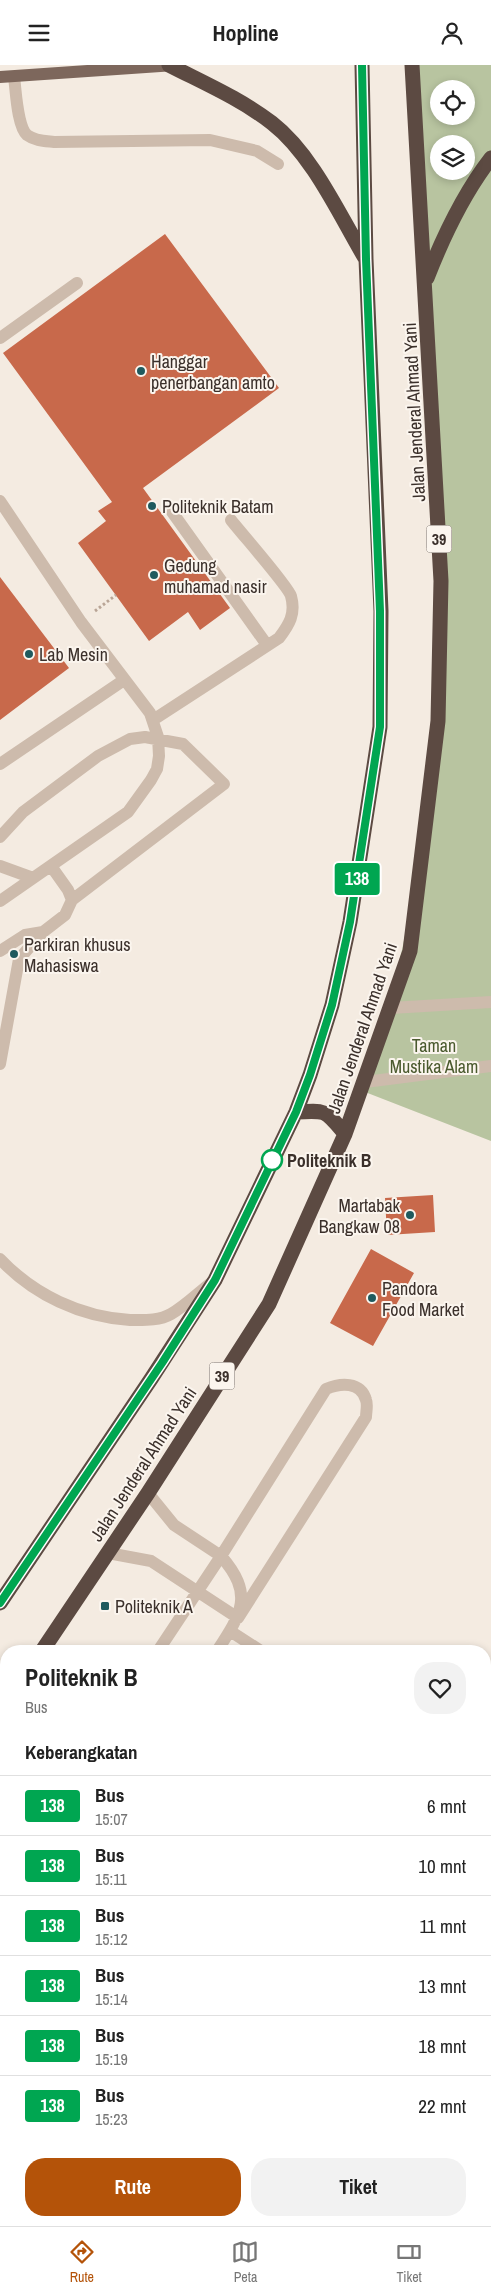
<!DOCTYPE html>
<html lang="id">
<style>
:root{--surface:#fff;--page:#f2f2f2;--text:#222;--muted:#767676;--line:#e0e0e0;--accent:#b45309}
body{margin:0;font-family:"Archivo Narrow",sans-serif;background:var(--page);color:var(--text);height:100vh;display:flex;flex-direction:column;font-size:19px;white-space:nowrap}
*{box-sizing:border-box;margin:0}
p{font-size:16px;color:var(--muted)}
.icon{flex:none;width:28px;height:28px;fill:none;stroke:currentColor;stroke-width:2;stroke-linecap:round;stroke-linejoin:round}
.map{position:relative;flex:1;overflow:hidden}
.side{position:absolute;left:0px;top:1580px;width:491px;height:581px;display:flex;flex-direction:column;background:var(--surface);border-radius:20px 20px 0 0;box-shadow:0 2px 8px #0003}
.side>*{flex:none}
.badge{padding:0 10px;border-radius:4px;font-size:18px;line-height:32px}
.buttons{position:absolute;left:430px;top:15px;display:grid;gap:10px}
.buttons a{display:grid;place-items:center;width:45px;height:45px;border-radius:50%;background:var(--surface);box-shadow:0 2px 8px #0003;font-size:25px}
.map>.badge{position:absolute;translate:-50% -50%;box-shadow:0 0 0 2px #fff}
h2{padding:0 25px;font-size:19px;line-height:45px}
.round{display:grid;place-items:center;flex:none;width:52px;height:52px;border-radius:20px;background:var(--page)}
.headline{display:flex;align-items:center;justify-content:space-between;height:85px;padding:0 25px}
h1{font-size:24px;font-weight:700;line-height:38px}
.button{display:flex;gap:10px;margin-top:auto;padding:10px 25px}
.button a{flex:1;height:58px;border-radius:20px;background:var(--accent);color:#fff;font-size:20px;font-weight:700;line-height:58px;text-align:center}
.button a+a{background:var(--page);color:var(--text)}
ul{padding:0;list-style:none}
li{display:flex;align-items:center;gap:15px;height:60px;padding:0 25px;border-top:1px solid var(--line)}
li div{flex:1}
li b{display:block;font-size:19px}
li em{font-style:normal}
li .badge{min-width:55px;font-weight:700;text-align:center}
header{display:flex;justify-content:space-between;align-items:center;height:65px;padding:0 25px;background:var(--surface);font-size:22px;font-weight:700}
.dock{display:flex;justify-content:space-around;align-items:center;height:70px;border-top:1px solid var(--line);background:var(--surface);font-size:14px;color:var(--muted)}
.dock a{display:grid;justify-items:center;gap:2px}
.dock .active{color:var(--accent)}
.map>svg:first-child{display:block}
</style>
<header><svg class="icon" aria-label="menu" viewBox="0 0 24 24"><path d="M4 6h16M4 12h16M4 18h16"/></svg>Hopline<svg class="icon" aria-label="person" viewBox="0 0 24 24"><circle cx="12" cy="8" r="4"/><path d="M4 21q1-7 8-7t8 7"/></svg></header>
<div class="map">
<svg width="491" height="2161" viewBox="0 0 491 2161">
<rect width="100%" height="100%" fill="#f4ebe1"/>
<path fill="#b8c4a0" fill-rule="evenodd" d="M412 0H491V1076L365 1027 402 885 427 761 441 516ZM439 24H466V51H439ZM439 79H466V106H439Z"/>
<path fill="#c8694b" d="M165 169 279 323 143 423 230 543 200 565 188 547 149 576 78 478 106 456 98 446 112 437 3 288Z
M0 512 69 603 0 655Z
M433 1130 435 1167 387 1170 385 1133Z
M371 1184 414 1208 373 1281 330 1258Z"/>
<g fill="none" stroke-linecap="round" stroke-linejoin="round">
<path stroke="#b9a596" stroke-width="3" stroke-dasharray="2.5 2.5" stroke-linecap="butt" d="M95 546 116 530"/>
<path stroke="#cdbbac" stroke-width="12" d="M14 12C16 25 17 61 27 70 35 76 45 76 54 77L210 75 257 86 278 99
M0 273 77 218
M0 436 81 557 150 648 158 672 159 691 157 704 151 715 128 747 0 836
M170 444 267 580
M153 655 279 573C289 560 296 549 291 531 288 521 241 468 231 455
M0 699 124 615
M0 772 23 747 98 691 130 674 145 672 183 679 224 719 72 835
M0 801 33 813
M0 886 25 870 43 867
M391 943 491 937
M0 999 19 894 43 867 65 850 72 835 68 825 51 801
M365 1017 491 1001
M0 1194C34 1230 81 1252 130 1255 143 1255 159 1256 171 1249 185 1241 198 1228 211 1218
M108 1488 151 1496 238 1553 366 1352C366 1347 368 1340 366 1335 361 1316 340 1318 326 1324L221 1491 174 1460 148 1428
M230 1566 261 1586
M158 1586 221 1491C254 1529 242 1548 217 1586
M485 1609 491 1608
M485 1761H491
M0 1827 6 1817
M0 1935 6 1926
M485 2015 491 2014
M0 2023 6 2027
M0 2127 6 2131
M0 2147 6 2148
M27 2155 54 2161
M389 2155 390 2161
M131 2161V2155"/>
<path stroke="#7d675c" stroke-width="12" d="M0 12 175 0"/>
<path stroke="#5c4a42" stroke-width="15" d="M169 0C204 18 241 34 272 58 312 89 339 149 365 193
M427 213C443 172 464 128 491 93
M296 1047C327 1045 325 1045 345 1069
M0 1538 151 1314 215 1215 296 1047 310 1010 332 940 350 857 380 662 381 546 366 194 362 0
M42 1586 148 1428 269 1239 345 1069 410 886 438 656 441 516 412 0
M0 1648 6 1639"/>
</g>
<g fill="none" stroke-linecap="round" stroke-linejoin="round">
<g stroke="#fff" stroke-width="11">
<path id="line" d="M0 1538 162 1298 215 1215 296 1047 310 1010 332 940 350 857 380 662V546L366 194 362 0"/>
</g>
<use href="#line" stroke="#00a651" stroke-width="8"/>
</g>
<g fill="#1f5a5e" stroke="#fbf5ee" stroke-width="2">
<circle cx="141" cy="306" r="5"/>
<circle cx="152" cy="441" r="5"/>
<circle cx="154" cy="510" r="5"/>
<circle cx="29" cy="589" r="5"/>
<circle cx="14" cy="889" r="5"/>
<circle cx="410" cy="1150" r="5"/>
<circle cx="372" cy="1233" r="5"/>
<rect x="100" y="1536" width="10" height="10" rx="2.5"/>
</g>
<circle fill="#fff" stroke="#00a651" stroke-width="2.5" cx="272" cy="1095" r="10"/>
<g text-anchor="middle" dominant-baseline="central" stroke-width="4" stroke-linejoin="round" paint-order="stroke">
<g fill="#fbf5ee" stroke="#756b66" stroke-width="1">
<rect x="426.5" y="460.5" width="25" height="27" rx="4"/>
<rect x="209.5" y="1297.5" width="25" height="27" rx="4"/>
</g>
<g font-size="16" font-weight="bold" fill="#3b302b">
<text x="439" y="474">39</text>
<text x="222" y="1311">39</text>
</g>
<g font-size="18" fill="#3b302b" stroke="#fbf5ee" text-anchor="start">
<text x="151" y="296">Hanggar<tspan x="151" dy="21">penerbangan amto</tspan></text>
<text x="162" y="441">Politeknik Batam</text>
<text x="164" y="500">Gedung<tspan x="164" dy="21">muhamad nasir</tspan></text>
<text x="39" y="589">Lab Mesin</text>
<text x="24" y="879">Parkiran khusus<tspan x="24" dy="21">Mahasiswa</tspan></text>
<text x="400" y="1140" text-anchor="end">Martabak<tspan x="400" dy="21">Bangkaw 08</tspan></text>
<text x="382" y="1223">Pandora<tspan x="382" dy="21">Food Market</tspan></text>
<text x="115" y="1541">Politeknik A</text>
</g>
<g font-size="18" fill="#3b302b" stroke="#fbf5ee">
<text transform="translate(414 347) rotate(-93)">Jalan Jenderal Ahmad Yani</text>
<text transform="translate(362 963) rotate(-71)">Jalan Jenderal Ahmad Yani</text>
<text transform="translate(143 1399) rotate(-57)">Jalan Jenderal Ahmad Yani</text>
</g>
<g font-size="18" fill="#4a5a2e" stroke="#fbf5ee">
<text x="434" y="980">Taman<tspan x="434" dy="21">Mustika Alam</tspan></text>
</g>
<g font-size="18" font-weight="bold" fill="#3b302b" stroke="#fbf5ee" text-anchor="start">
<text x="287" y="1095">Politeknik B</text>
</g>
</g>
</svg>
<div class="buttons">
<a><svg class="icon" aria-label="locate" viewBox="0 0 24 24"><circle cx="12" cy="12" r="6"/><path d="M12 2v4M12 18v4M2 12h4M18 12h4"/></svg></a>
<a><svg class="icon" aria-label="layers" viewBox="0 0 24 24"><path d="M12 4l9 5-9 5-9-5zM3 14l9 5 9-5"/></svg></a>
</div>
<b class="badge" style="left:357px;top:814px;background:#00a651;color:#fff">138</b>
<section class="side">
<div class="headline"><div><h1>Politeknik B</h1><p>Bus</p></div><a class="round"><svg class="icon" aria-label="heart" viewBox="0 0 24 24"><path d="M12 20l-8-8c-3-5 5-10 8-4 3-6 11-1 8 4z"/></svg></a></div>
<h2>Keberangkatan</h2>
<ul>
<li><span class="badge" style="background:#00a651;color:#fff">138</span><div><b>Bus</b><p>15:07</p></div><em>6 mnt</em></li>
<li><span class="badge" style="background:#00a651;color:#fff">138</span><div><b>Bus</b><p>15:11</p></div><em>10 mnt</em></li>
<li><span class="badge" style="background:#00a651;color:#fff">138</span><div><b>Bus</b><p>15:12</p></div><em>11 mnt</em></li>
<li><span class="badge" style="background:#00a651;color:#fff">138</span><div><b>Bus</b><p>15:14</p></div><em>13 mnt</em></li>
<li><span class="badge" style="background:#00a651;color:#fff">138</span><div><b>Bus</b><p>15:19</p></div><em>18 mnt</em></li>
<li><span class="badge" style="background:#00a651;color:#fff">138</span><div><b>Bus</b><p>15:23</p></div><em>22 mnt</em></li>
</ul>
<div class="button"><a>Rute</a><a>Tiket</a></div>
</section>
</div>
<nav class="dock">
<a class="active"><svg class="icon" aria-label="directions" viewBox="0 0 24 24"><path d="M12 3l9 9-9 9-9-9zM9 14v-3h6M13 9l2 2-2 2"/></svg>Rute</a>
<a><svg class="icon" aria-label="map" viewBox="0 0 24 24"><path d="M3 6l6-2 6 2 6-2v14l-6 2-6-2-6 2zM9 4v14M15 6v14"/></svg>Peta</a>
<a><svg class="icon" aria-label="tickets" viewBox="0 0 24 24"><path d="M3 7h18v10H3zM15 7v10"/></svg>Tiket</a>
</nav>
